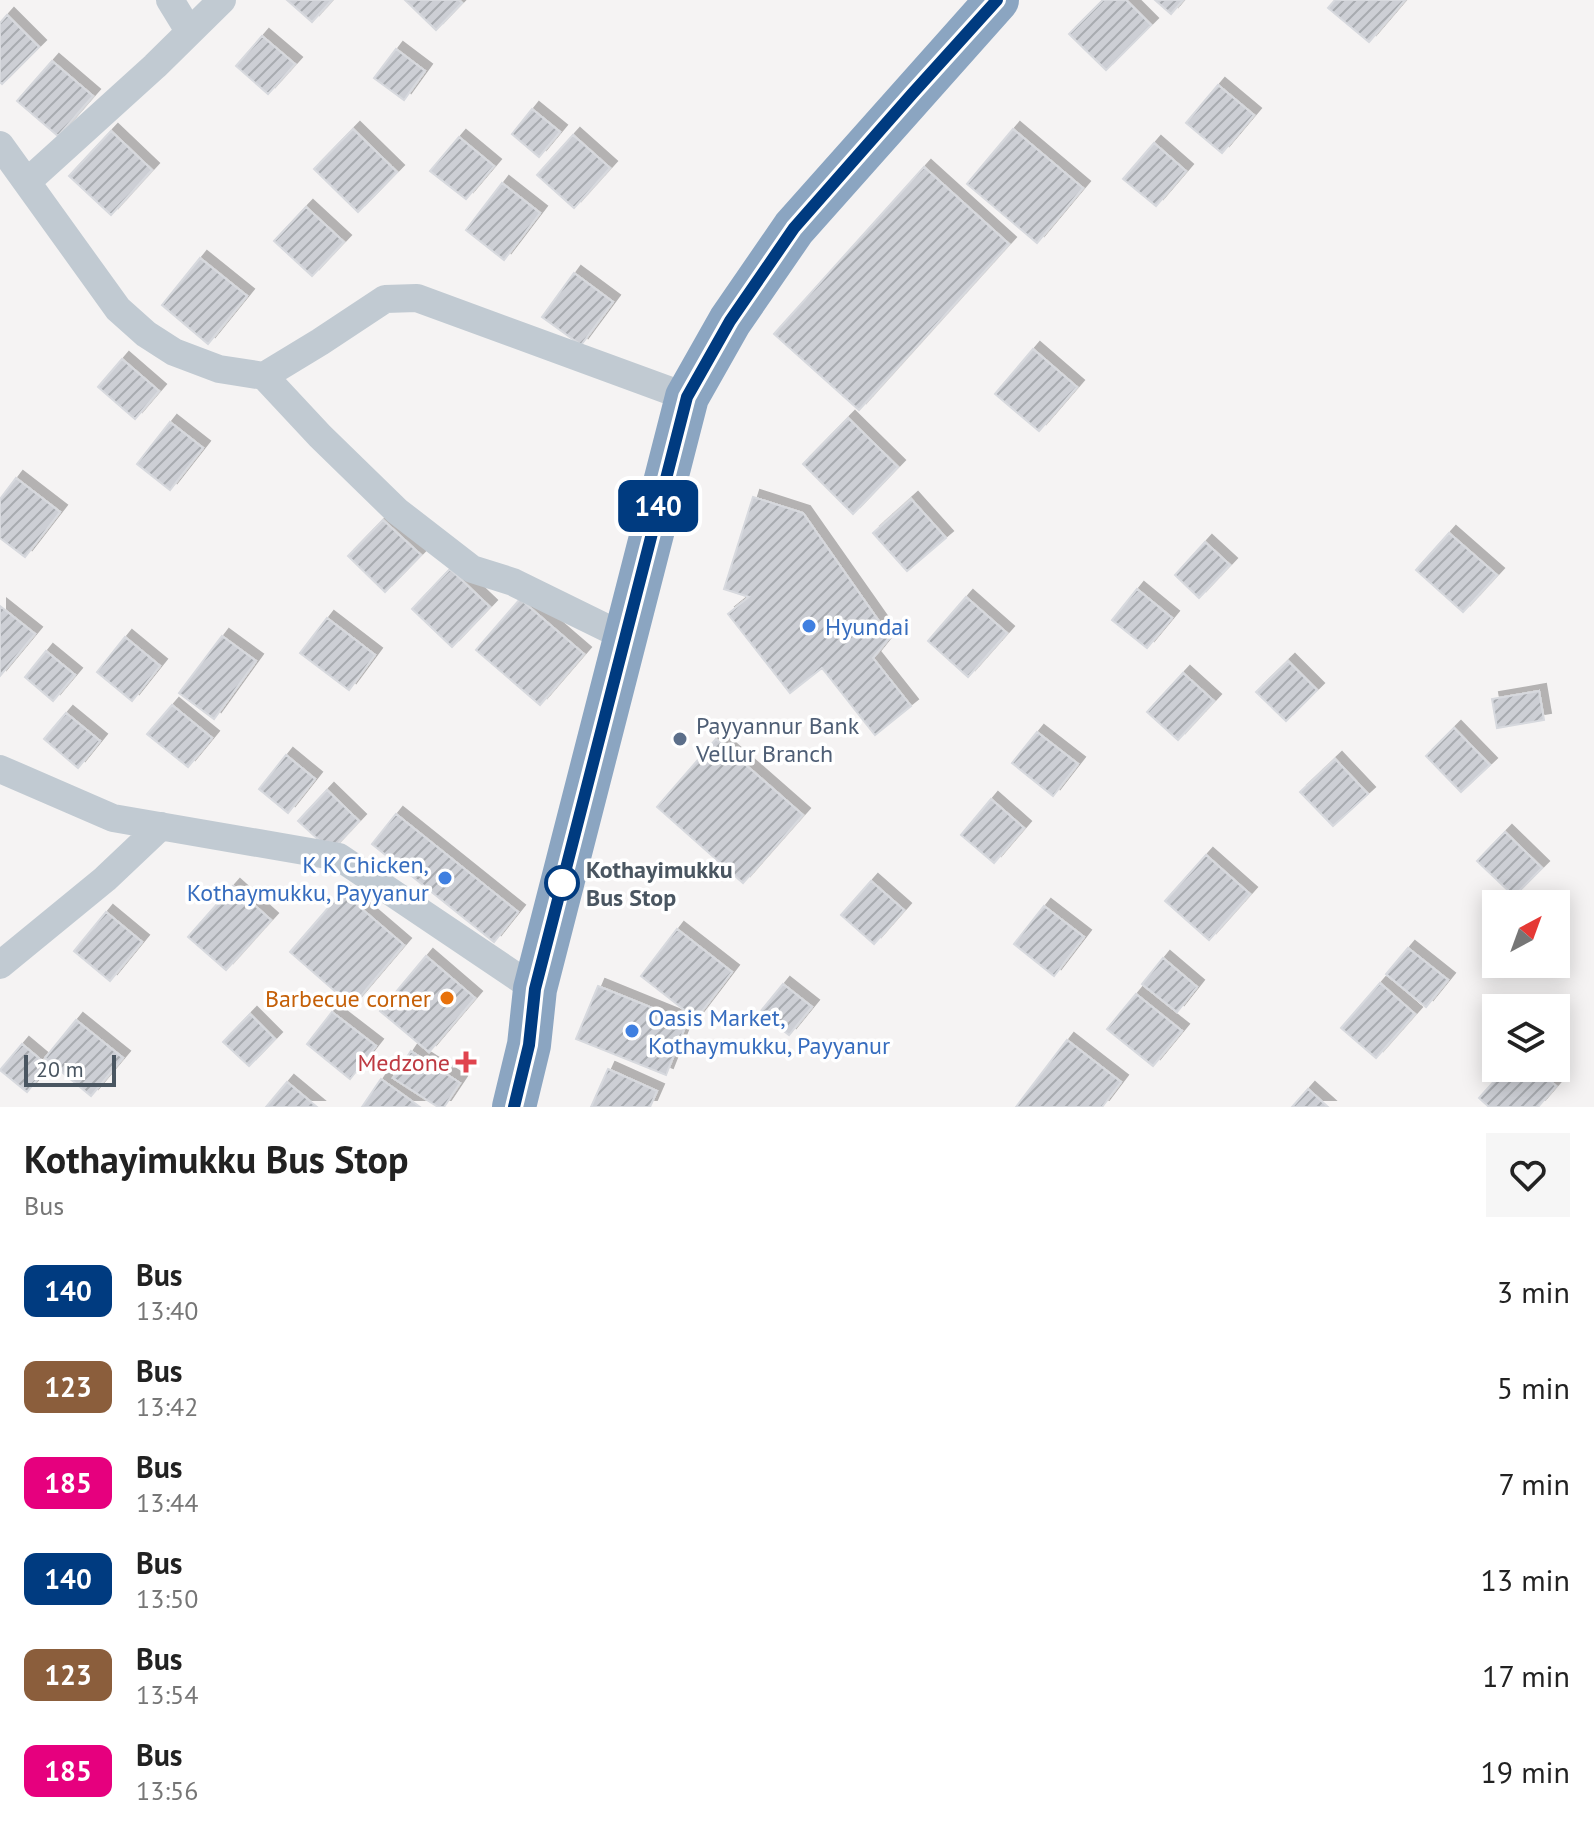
<!DOCTYPE html>
<style>
:root{--surface:#fff;--page:#f6f6f6;--text:#222;--muted:#767676}
body{margin:0;font-family:"PT Sans",sans-serif;background:var(--page);color:var(--text);height:100vh;display:flex;flex-direction:column;font-size:30px;white-space:nowrap}
*{box-sizing:border-box;margin:0}
p{font-size:26px;color:var(--muted)}
.icon{flex:none;width:44px;height:44px;fill:none;stroke:currentColor;stroke-width:2;stroke-linecap:round;stroke-linejoin:round}
.map{position:relative;height:1107px;overflow:hidden}
.drawer{display:flex;flex-direction:column;background:var(--surface);flex:1}
.drawer>*{flex:none}
.badge{padding:0 16px;border-radius:12px;font-size:28px;line-height:52px}
.needle{width:52px;rotate:41deg}
.tools{position:absolute;left:1482px;top:890px;display:grid;gap:16px}
.tools a{display:grid;place-items:center;width:88px;height:88px;border-radius:0px;background:var(--surface);box-shadow:0 4px 20px #0003;font-size:40px}
.scale{position:absolute;left:24px;bottom:20px;width:92px;box-sizing:border-box;padding-left:8px;border:4px solid #4a5661;border-top:0;font-size:22px;line-height:28px;white-space:nowrap;color:#4a5661;-webkit-text-stroke:6px #fff;paint-order:stroke}
.map>.badge{position:absolute;translate:-50% -50%;box-shadow:0 0 0 4px #fff}
.round{display:grid;place-items:center;flex:none;width:84px;height:84px;border-radius:0px;background:var(--page)}
.headline{display:flex;align-items:center;justify-content:space-between;height:136px;padding:0 24px}
h1{font-size:38px;font-weight:600;line-height:60px}
ul{padding:0;list-style:none}
li{display:flex;align-items:center;gap:24px;height:96px;padding:0 24px}
li div{flex:1}
li b{display:block;font-size:30px}
li em{font-style:normal}
li .badge{min-width:88px;font-weight:700;text-align:center}
.map>svg:first-child{display:block}
</style>
<div class="map">
<svg width="1594" height="1107" viewBox="0 0 1594 1107">
<defs>
<pattern id="building-hatch" width="6" height="6" patternUnits="userSpaceOnUse" patternTransform="scale(2)"><rect width="6" height="6" fill="#cdcfd5"/><path d="M-1 1l2-2M0 6l6-6M5 7l2-2" fill="none" stroke="#a8abb0"/></pattern>
<filter id="shadow"><feDropShadow dx="7" dy="-7" stdDeviation="0" flood-color="#0004"/></filter>
</defs>
<rect width="100%" height="100%" fill="#f5f3f3"/>
<path fill="url(#building-hatch)" stroke="#d7d9de" stroke-width="2" filter="url(#shadow)" d="M287 0H332L312 22Z
M405 0H459L462 3 436 30Z
M1103 0H1126L1151 25 1106 70 1069 34Z
M1155 0H1183L1171 14Z
M1335 0H1405L1369 42 1328 8Z
M7 15 39 47 2 84 0 82V23Z
M262 36 295 64 268 94 236 66Z
M396 49 425 71 404 100 374 78Z
M52 61 93 96 58 136 17 101Z
M1218 85 1254 115 1222 153 1186 123Z
M532 109 560 132 539 157 512 134Z
M353 129 397 172 358 212 314 169Z
M1013 129 1083 188 1037 243 967 184Z
M111 131 152 170 111 215 69 176Z
M573 135 610 168 574 208 537 175Z
M459 137 494 166 466 199 430 171Z
M1154 143 1186 171 1156 206 1123 179Z
M924 167 1009 244 859 410 774 334Z
M502 183 540 213 504 260 466 230Z
M306 207 344 242 312 276 274 241Z
M200 258 247 296 208 344 162 305Z
M574 273 613 302 581 345 542 317Z
M1033 349 1077 387 1039 431 995 394Z
M122 359 159 391 135 419 98 387Z
M848 418 898 467 853 514 803 464Z
M170 422 203 448 170 490 137 464Z
M16 478 60 512 25 557 0 538V499Z
M753 497 803 513 890 637 873 658 911 706 875 735 822 668 790 693 728 614 749 597 724 589Z
M911 499 946 538 907 571 873 533Z
M383 520 421 555 385 592 348 556Z
M1449 533 1497 575 1463 612 1416 570Z
M1205 542 1230 565 1199 598 1175 575Z
M450 569 490 607 452 647 412 609Z
M1137 589 1172 618 1147 648 1112 620Z
M966 597 1007 633 968 677 928 641Z
M520 599 584 654 540 705 476 650Z
M0 606 35 634 0 676Z
M327 618 375 655 349 690 300 653Z
M222 636 256 661 214 719 179 693Z
M125 637 160 666 132 701 97 672Z
M46 651 75 675 53 701 25 677Z
M1288 661 1317 690 1286 721 1256 692Z
M1183 673 1214 701 1178 740 1147 712Z
M1539 691 1544 720 1497 728 1492 699Z
M172 705 212 738 188 767 147 734Z
M66 713 100 741 78 768 44 739Z
M1454 728 1490 765 1461 792 1426 756Z
M1037 732 1078 764 1053 796 1012 763Z
M716 739 803 815 743 883 657 807Z
M286 755 315 779 288 813 259 789Z
M1335 759 1368 794 1333 826 1300 792Z
M327 790 359 821 331 851 298 821Z
M991 799 1024 828 994 863 961 835Z
M396 814 518 912 494 942 372 844Z
M1505 832 1542 868 1514 896 1477 861Z
M1206 855 1250 894 1209 940 1165 901Z
M871 881 904 910 874 944 841 915Z
M233 886 271 920 226 970 188 937Z
M342 892 404 945 352 1006 290 952Z
M1044 906 1084 937 1054 976 1014 944Z
M106 912 142 942 110 981 74 951Z
M677 929 732 972 696 1019 641 976Z
M1408 948 1448 980 1426 1007 1386 974Z
M426 956 475 998 429 1052 380 1011Z
M1163 958 1197 987 1177 1012 1142 984Z
M1380 983 1415 1014 1376 1058 1341 1028Z
M783 984 812 1007 789 1035 760 1012Z
M598 986 687 1022 666 1075 576 1039Z
M1136 994 1182 1031 1153 1066 1107 1029Z
M332 1012 376 1046 350 1079 307 1044Z
M250 1014 275 1039 249 1066 223 1042Z
M76 1020 123 1058 91 1096 45 1058Z
M1067 1040 1121 1082 1102 1107H1016Z
M22 1044 48 1066 27 1092 0 1070Z
M411 1051 460 1083 444 1107H438L393 1078Z
M1506 1068H1536L1556 1086 1538 1107H1489L1479 1098Z
M608 1069 657 1091 650 1107H591Z
M381 1079 420 1107H362Z
M287 1082 317 1107H266Z
M1308 1089 1328 1107H1292Z"/>
<g fill="none" stroke-linecap="round" stroke-linejoin="round">
<path stroke="#c1cad2" stroke-width="28" d="M170 0 189 31
M0 145 118 309 146 334 174 352 219 369 264 376 320 342 385 299 417 298 687 397
M27 182 155 66 222 0
M264 376 320 436 397 511 472 569 513 582 625 637
M0 769 113 818 339 857 535 989
M0 965 105 879 161 826"/>
<path stroke="#8ba5c1" stroke-width="44" d="M514 1107 529 1045 535 989 687 397 730 321 794 228 997 0"/>
</g>
<g fill="none" stroke-linecap="round" stroke-linejoin="round">
<g stroke="#fff" stroke-width="18">
<path id="line" d="M514 1107 529 1045 535 989 687 397 730 321 794 228 912 94 997 0"/>
</g>
<use href="#line" stroke="#003b80" stroke-width="12"/>
</g>
<g fill="#3f7fe0" stroke="#fff" stroke-width="3">
<circle cx="809" cy="626" r="8"/>
<circle cx="445" cy="878" r="8"/>
<circle cx="632" cy="1031" r="8"/>
</g>
<circle fill="#5c6f8a" stroke="#fff" stroke-width="3" cx="680" cy="739" r="8"/>
<circle fill="#fff" stroke="#003b80" stroke-width="4" cx="562" cy="883" r="16"/>
<circle fill="#e8710a" stroke="#fff" stroke-width="3" cx="447" cy="998" r="8"/>
<path fill="#e0444e" stroke="#fff" stroke-width="3" d="M462 1050h8v8h8v8h-8v8h-8v-8h-8v-8h8z"/>
<g text-anchor="middle" dominant-baseline="central" stroke-width="7" stroke-linejoin="round" paint-order="stroke">
<g font-size="24" fill="#366cbe" stroke="#fff" text-anchor="start">
<text x="825" y="626">Hyundai</text>
<text x="429" y="864" text-anchor="end">K K Chicken,<tspan x="429" dy="28">Kothaymukku, Payyanur</tspan></text>
<text x="648" y="1017">Oasis Market,<tspan x="648" dy="28">Kothaymukku, Payyanur</tspan></text>
</g>
<g font-size="24" fill="#4e5e75" stroke="#fff" text-anchor="start">
<text x="696" y="725">Payyannur Bank<tspan x="696" dy="28">Vellur Branch</tspan></text>
</g>
<g font-size="24" font-weight="bold" fill="#4a5661" stroke="#fff" text-anchor="start">
<text x="586" y="869">Kothayimukku<tspan x="586" dy="28">Bus Stop</tspan></text>
</g>
<g font-size="24" fill="#c56008" stroke="#fff" text-anchor="end">
<text x="431" y="998">Barbecue corner</text>
</g>
<g font-size="24" fill="#be3a42" stroke="#fff" text-anchor="end">
<text x="450" y="1062">Medzone</text>
</g>
</g>
</svg>
<div class="tools">
<a><svg class="needle" viewBox="-14 -14 28 28"><path d="M0-13l5 13h-10z" fill="#e53935"/><path d="M0 13l5-13h-10z" fill="#767676"/></svg></a>
<a><svg class="icon" aria-label="layers" viewBox="0 0 24 24"><path d="M12 4l9 5-9 5-9-5zM3 14l9 5 9-5"/></svg></a>
</div>
<div class="scale">20 m</div>
<b class="badge" style="left:658px;top:506px;background:#003b80;color:#fff">140</b>
</div>
<section class="drawer">
<div class="headline"><div><h1>Kothayimukku Bus Stop</h1><p>Bus</p></div><a class="round"><svg class="icon" aria-label="heart" viewBox="0 0 24 24"><path d="M12 20l-8-8c-3-5 5-10 8-4 3-6 11-1 8 4z"/></svg></a></div>
<ul>
<li><span class="badge" style="background:#003b80;color:#fff">140</span><div><b>Bus</b><p>13:40</p></div><em>3 min</em></li>
<li><span class="badge" style="background:#8b5e3c;color:#fff">123</span><div><b>Bus</b><p>13:42</p></div><em>5 min</em></li>
<li><span class="badge" style="background:#e6007e;color:#fff">185</span><div><b>Bus</b><p>13:44</p></div><em>7 min</em></li>
<li><span class="badge" style="background:#003b80;color:#fff">140</span><div><b>Bus</b><p>13:50</p></div><em>13 min</em></li>
<li><span class="badge" style="background:#8b5e3c;color:#fff">123</span><div><b>Bus</b><p>13:54</p></div><em>17 min</em></li>
<li><span class="badge" style="background:#e6007e;color:#fff">185</span><div><b>Bus</b><p>13:56</p></div><em>19 min</em></li>
</ul>
</section>
